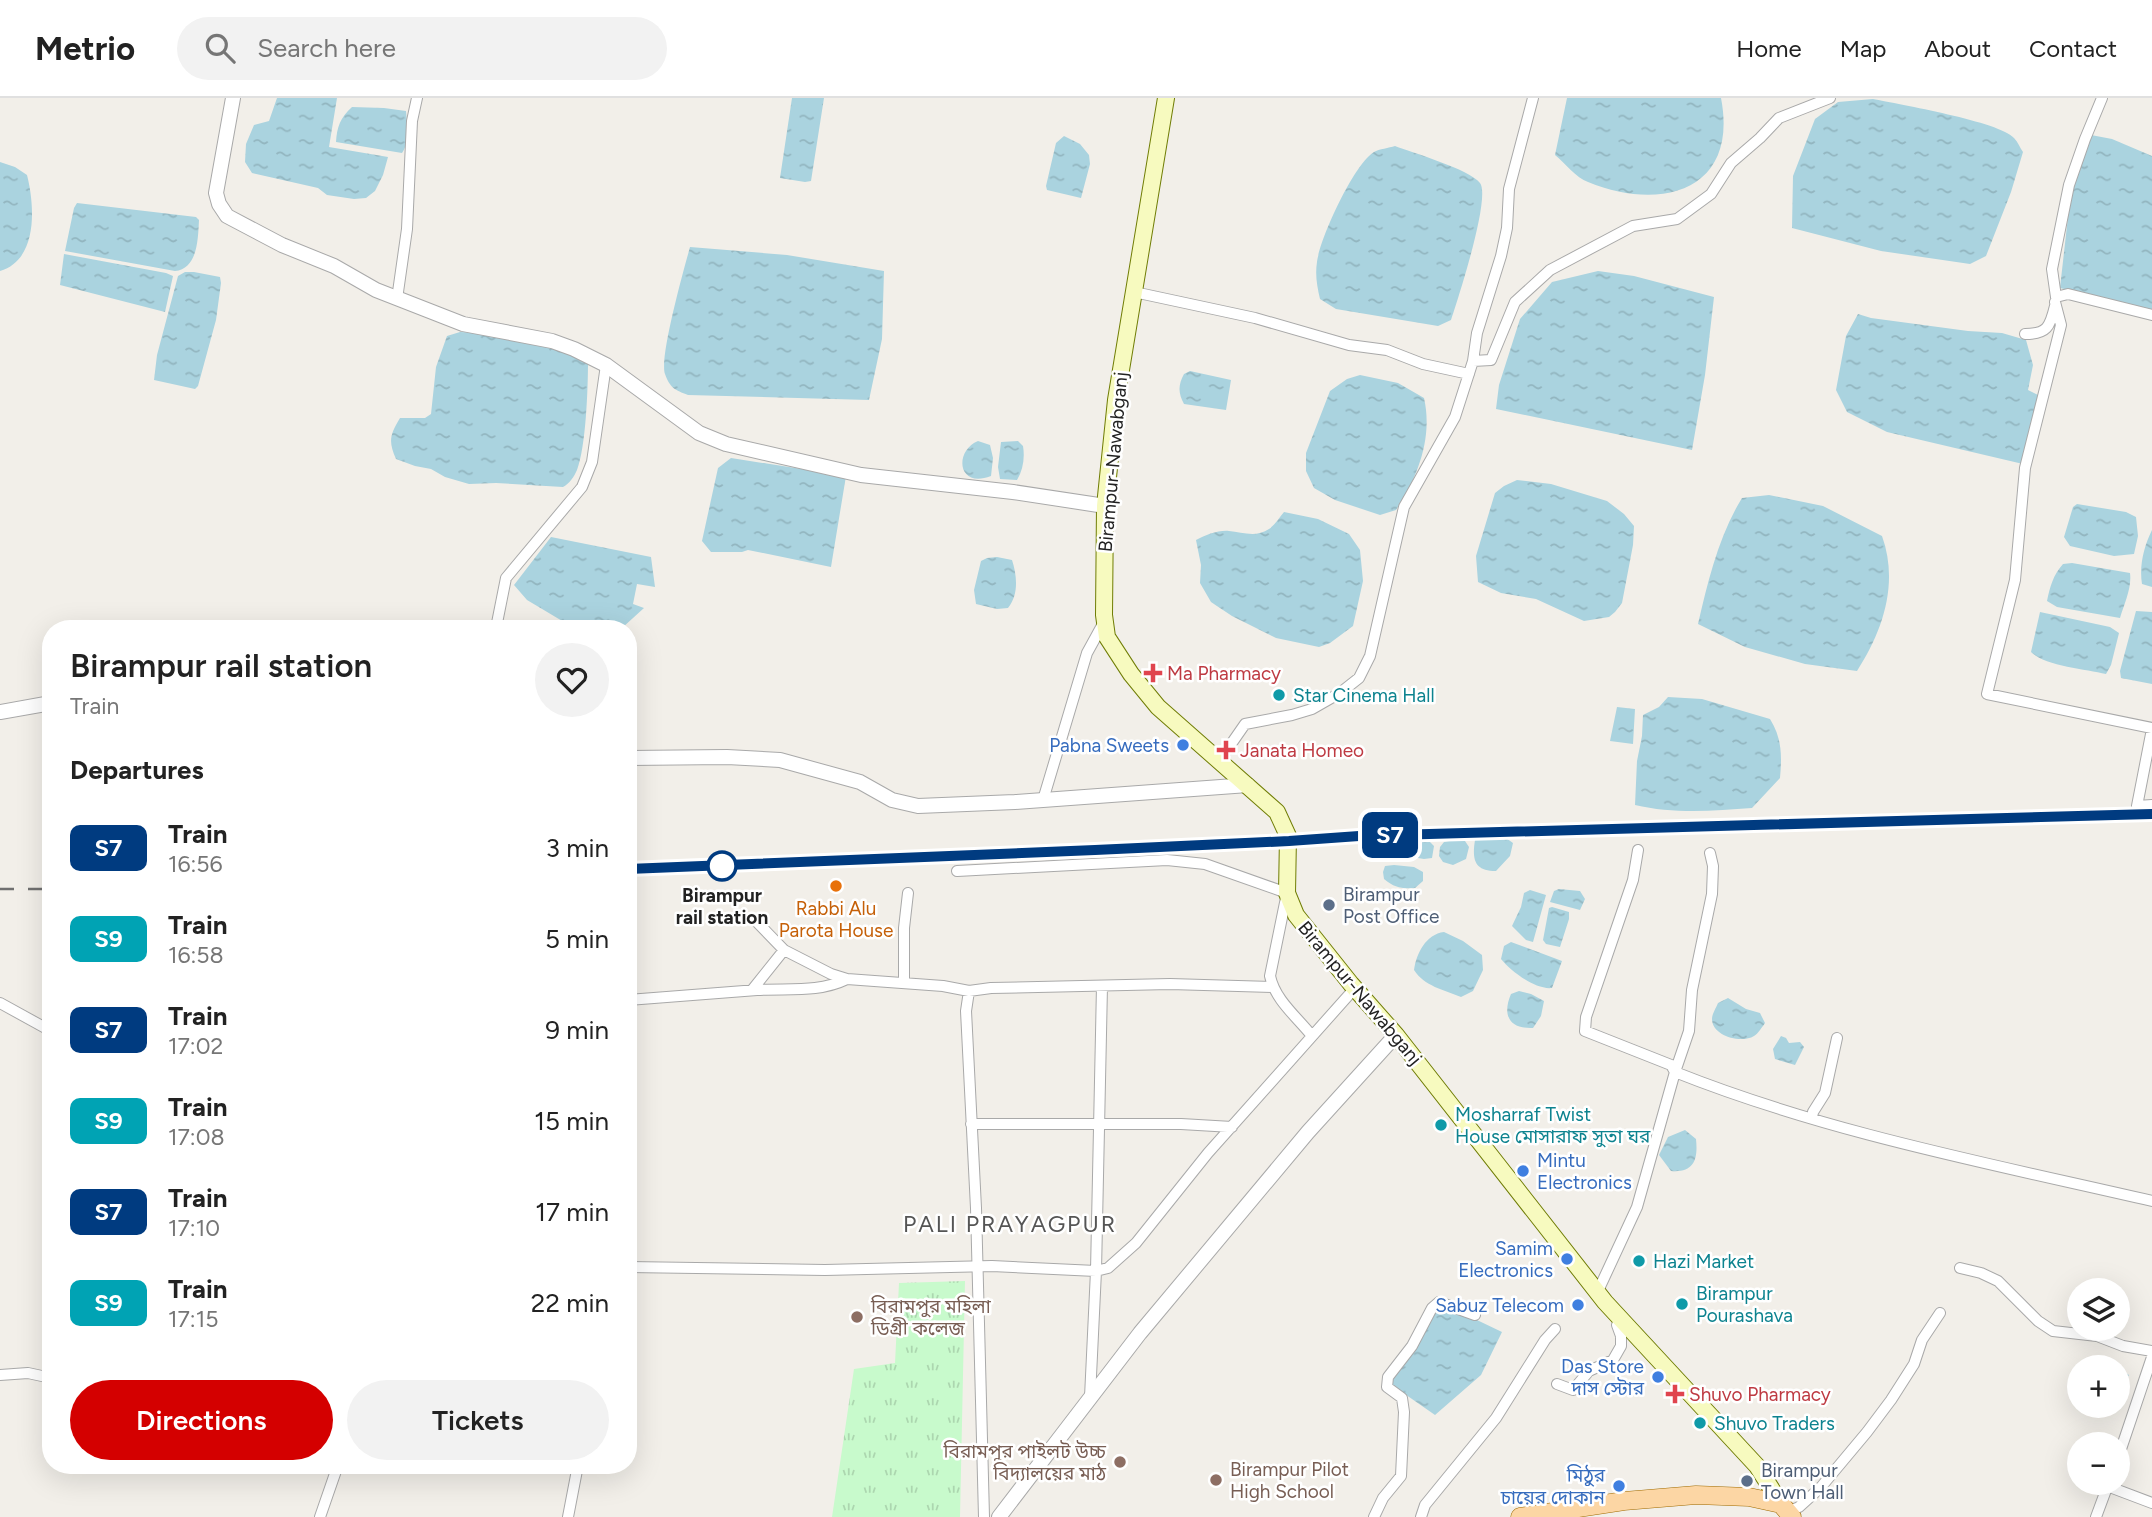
<!DOCTYPE html>
<meta charset="utf-8">
<style>
:root{--surface:#fff;--page:#f2f2f2;--text:#222;--muted:#767676;--line:#e0e0e0;--accent:#d40000}
body{margin:0;font-family:Figtree,"Noto Sans Bengali",sans-serif;background:var(--page);color:var(--text);height:100vh;display:flex;flex-direction:column;font-size:26px;white-space:nowrap}
*{box-sizing:border-box;margin:0}
p{font-size:23px;color:var(--muted)}
.icon{flex:none;width:38px;height:38px;fill:none;stroke:currentColor;stroke-width:2;stroke-linecap:round;stroke-linejoin:round}
.map{position:relative;flex:1;overflow:hidden}
.details{position:absolute;left:42px;top:522px;width:595px;height:854px;display:flex;flex-direction:column;background:var(--surface);border-radius:28px;box-shadow:0 7px 28px #0002}
.details>*{flex:none}
.badge{padding:0 14px;border-radius:10px;font-size:24px;line-height:46px}
.tools{position:absolute;left:2067px;top:1180px;display:grid;gap:14px}
.tools a{display:grid;place-items:center;width:63px;height:63px;border-radius:50%;background:var(--surface);box-shadow:0 7px 28px #0002;font-size:35px}
.map>.badge{position:absolute;translate:-50% -50%;box-shadow:0 0 0 4px #fff}
h2{padding:0 28px;font-size:26px;line-height:63px}
.round{display:grid;place-items:center;flex:none;width:74px;height:74px;border-radius:37px;background:var(--page)}
.headline{display:flex;align-items:center;justify-content:space-between;height:119px;padding:0 28px}
h1{font-size:33px;font-weight:600;line-height:52px}
.primary-button{display:flex;gap:14px;margin-top:auto;padding:14px 28px}
.primary-button a{flex:1;height:80px;border-radius:42px;background:var(--accent);color:#fff;font-size:28px;font-weight:600;line-height:80px;text-align:center}
.primary-button a+a{background:var(--page);color:var(--text)}
ul{padding:0;list-style:none}
li{display:flex;align-items:center;gap:21px;height:91px;padding:0 28px}
li div{flex:1}
li b{display:block;font-size:26px}
li em{font-style:normal}
li .badge{min-width:77px;font-weight:700;text-align:center}
header{display:flex;align-items:center;gap:42px;box-sizing:border-box;height:98px;padding:0 35px;background:var(--surface);border-bottom:2px solid var(--line)}
header strong{font-size:33px}
nav{display:flex;gap:38px;margin-inline-start:auto;font-size:24px}
.search{width:490px;height:63px;background:var(--page);display:flex;align-items:center;gap:18px;box-sizing:border-box;padding:0 24px;border-radius:38px;color:var(--muted);font-size:26px}
.map>svg:first-child{display:block}
</style>
<header>
<strong>Metrio</strong>
<div class="search"><svg class="icon" aria-label="search" viewBox="0 0 24 24"><circle cx="10" cy="10" r="6"/><path d="M15 15l6 6"/></svg>Search here</div>
<nav><a>Home</a><a>Map</a><a>About</a><a>Contact</a></nav>
</header>
<div class="map">
<svg width="2152" height="1419" viewBox="0 0 2152 1419">
<defs>
<pattern id="park-tufts" width="24" height="20" patternUnits="userSpaceOnUse" patternTransform="scale(1.75)"><rect width="24" height="20" fill="#c8facc"/><path d="M3 7l-1-3M5 7V3M7 7l1-3M15 17l-1-3M17 17v-4M19 17l1-3" fill="none" stroke="#acd6af"/></pattern>
<pattern id="water-ripples" width="26" height="14" patternUnits="userSpaceOnUse" patternTransform="scale(1.75)"><rect width="26" height="14" fill="#aad3df"/><path d="M2 4q2-2 4 0t4 0M15 11q2-2 4 0t4 0" fill="none" stroke="#92b5bf"/></pattern>
</defs>
<rect width="100%" height="100%" fill="#f2efe9"/>
<path fill="url(#park-tufts)" d="M965 1183 960 1419H832L854 1271 895 1265 899 1185Z"/>
<path fill="url(#water-ripples)" d="M277 0H337L329 49 388 59 383 77 375 93 366 100 354 101 327 97 318 90 252 75 245 64 246 46 254 27 269 23Z
M792 0H824L811 83 805 84 780 80Z
M1567 0H1721C1739 93 1661 114 1588 84 1576 80 1565 65 1555 57Z
M1873 1C1898 6 2001 24 2014 40 2018 44 2020 50 2023 54L2011 94 1986 158 1970 166 1881 153 1792 130 1793 78 1815 21 1838 4Z
M352 9 384 10 406 13C407 26 410 44 402 55L336 44C337 29 340 20 352 9Z
M2091 37 2112 41 2152 58V213L2060 190 2070 101Z
M1064 38 1080 46 1089 57 1090 66 1081 100 1047 92 1046 88 1056 45Z
M1395 48C1413 55 1469 71 1480 85 1491 99 1458 201 1451 222L1438 228 1336 211 1320 201C1317 188 1315 177 1317 164 1320 140 1354 66 1374 54 1379 51 1389 50 1395 48Z
M0 64 15 69 27 77C35 108 38 162 0 173Z
M77 105 196 119 199 122C198 140 198 171 175 173L65 153 74 110Z
M690 149 787 157 884 173 882 241 869 302 688 297C675 292 670 290 665 276 659 260 684 171 690 149Z
M64 156 166 175 173 178 165 214 60 187Z
M1598 173 1634 178 1714 199 1705 277 1692 352 1496 311 1499 287 1520 221 1552 184Z
M185 174H194L220 179 221 185 216 222 198 288 195 291 154 282 157 257 178 178Z
M1858 216 1871 220 1968 233 2002 235 2026 242 2033 267 2028 292 2038 297 2023 366 1887 334 1847 314 1836 292 1846 238Z
M460 234C502 235 550 246 588 264 588 290 586 349 577 372 574 379 569 386 563 389L496 385 469 386 445 379 431 371 415 368 396 361C388 343 390 337 400 320H425L431 316 436 269 447 238Z
M1190 273 1231 282 1226 312 1184 306C1178 295 1178 287 1184 276Z
M1360 277 1398 285 1424 300C1433 339 1418 379 1396 412L1380 417 1335 402 1314 390 1306 373V355L1330 293 1347 281Z
M978 343 990 347 993 360 991 378C957 391 954 353 978 343Z
M1018 343 1023 348C1025 360 1023 372 1017 382L1000 381 998 369 1001 344Z
M731 360 846 378 831 469 748 452 742 454H711L702 443 718 370Z
M1517 382 1551 386 1607 403 1624 416 1634 428 1633 447 1622 505 1615 514 1609 519 1584 523 1536 501 1501 495 1478 484 1476 458 1495 395 1504 388Z
M1769 397 1823 408 1882 438C1899 485 1883 533 1857 573L1805 566 1745 549 1698 526C1708 483 1719 437 1742 400Z
M2077 406 2126 414 2136 419 2138 438 2134 456 2114 458 2070 448 2064 439 2073 409Z
M1284 414 1318 421 1349 436 1360 452 1363 483 1353 528 1330 545 1319 549 1276 540 1232 518 1211 504 1200 485 1201 467 1196 442C1206 437 1218 432 1229 433 1242 434 1256 440 1269 431 1275 427 1279 420 1284 414Z
M2152 432V489L2142 486C2139 468 2144 448 2152 432Z
M551 439 651 459 655 489 637 486 633 506 644 510 622 530H574L527 502 514 487Z
M997 459 1012 462C1017 477 1019 497 1008 510L997 511 976 506 974 492 981 463 987 460Z
M2072 465 2130 475C2132 490 2124 506 2120 520L2057 509 2047 503C2050 489 2053 477 2063 466Z
M2136 513 2152 514V586L2121 580 2120 573Z
M2040 514 2110 529 2119 535 2111 567 2106 576C2086 571 2045 568 2031 554Z
M1668 599 1702 601 1770 621C1782 640 1782 658 1780 680L1752 710C1713 713 1673 716 1635 707L1637 663 1642 638 1643 617 1659 609Z
M1617 609 1635 611 1633 646 1610 643Z
M1486 740H1506L1513 745 1510 758 1496 773C1474 773 1472 761 1475 742Z
M1428 742 1434 748 1432 760 1424 761 1412 759 1369 761 1370 748 1374 745Z
M1454 742 1465 743 1469 749 1466 761 1453 767 1443 764 1439 758 1440 749 1444 744Z
M1394 767 1414 769 1423 774V783L1415 790C1402 791 1395 790 1384 781L1383 774 1385 768Z
M1559 791 1580 793 1585 801 1580 812 1550 804 1554 793Z
M1530 792 1546 797 1533 844 1526 842 1512 828 1521 809 1524 795Z
M1552 809 1569 814V821L1560 849 1546 846 1543 842 1549 810Z
M1444 834 1463 843 1482 857 1483 872 1473 893 1461 899C1444 892 1424 888 1414 872 1416 856 1426 836 1444 834Z
M1511 844 1562 863 1552 890C1535 892 1511 873 1501 861L1504 848Z
M1519 893 1531 896 1544 903 1541 918 1533 930C1509 931 1502 917 1511 896Z
M1728 900 1746 911 1760 915 1765 925C1762 929 1758 936 1754 938 1741 946 1712 938 1712 921 1712 916 1716 910 1718 905Z
M1781 938 1786 940 1789 945 1800 944 1804 949 1795 967 1775 961 1773 951Z
M1685 1032 1696 1041C1698 1060 1695 1075 1671 1073L1659 1057 1668 1039Z
M1437 1207 1456 1212 1502 1234 1481 1277 1435 1317 1389 1285Z
M2124 1274 2129 1277 2124 1284 2122 1305 2113 1314 2098 1307H2118V1276Z"/>
<g fill="none" stroke-linecap="round" stroke-linejoin="round">
<g stroke="#a9a9a9" stroke-width="12">
<path id="minor" d="M2102 0 2085 41 2069 87 2052 171 2056 199 2068 196 2152 217
M1134 194 1255 220 1349 247 1387 252 1423 266 1469 276
M397 201 407 131 412 23 417 0
M2055 204 2061 227 2025 370 2015 482 1987 596 2152 630
M2025 236C2047 236 2050 229 2055 208
M1473 263 1491 262 1515 204 1550 172 1633 128 1677 121 1711 96 1731 65 1760 40 1779 20 1830 0
M496 530 506 480 582 389 592 364 606 267
M2152 631 2137 708 2152 707
M1220 662 1245 626 1292 617 1312 611 1340 595 1359 580 1370 558 1404 409 1455 319 1473 263 1477 235 1501 158 1507 130 1509 91 1533 0
M1043 702 1087 555 1104 524
M1638 752 1633 782 1586 919 1585 933 1671 967 1675 974
M957 773 1167 762 1205 766 1287 795 1270 878C1275 902 1297 919 1312 938
M754 821 784 852 831 876 847 881 943 888 969 893 991 890 1170 886 1272 889
M904 884V830L908 795
M752 892 784 852
M969 893 966 913 976 1110 984 1419
M628 902C671 899 714 895 757 892 789 890 818 895 847 881
M0 905 51 933
M1675 974 1689 933 1692 892 1712 796 1713 768 1710 755
M1812 1020 1813 1014 1825 995 1837 940
M971 1026H1181L1232 1029
M628 1169 825 1172 992 1168 1096 1173 1108 1170 1136 1145 1208 1055 1355 890
M1960 1170 1981 1175 1998 1183 2038 1223 2053 1233 2097 1238 2123 1248 2152 1253
M1598 1193 1637 1109 1675 974C1828 1035 1992 1066 2152 1103
M0 1277 28 1275 51 1280
M1557 1286 1573 1292 1589 1273 1613 1262 1621 1248V1238L1617 1227 1620 1219
M1090 1299 1096 1173 1102 888
M2118 1360 2152 1259
M2107 1388 2152 1405
M1787 1414 1799 1409 1821 1389 1867 1334 1891 1302 1914 1266 1922 1242 1940 1215
M320 1419 338 1367
M568 1419 578 1367
M1374 1419 1383 1400 1401 1378 1404 1314 1402 1300 1387 1289 1388 1279 1412 1248 1432 1210 1439 1204 1475 1217
M1421 1419 1425 1407 1496 1320 1545 1242 1555 1231
M2096 1419 2109 1384"/>
</g>
<g stroke="#a9a9a9" stroke-width="16">
<path id="tertiary" d="M233 0 216 95 219 106 227 118 282 147 334 168 376 192 463 226 552 243 574 251 606 267 699 335 726 346 861 377 1013 394 1105 408
M0 614 51 605
M628 660 727 659 780 662 860 684 892 702 918 708 1015 704 1248 687
M999 1419 1140 1235 1308 1034 1396 937"/>
</g>
<g stroke="#707d05" stroke-width="18">
<path id="secondary" d="M1166 0 1116 302 1105 408 1104 517 1107 539 1131 576 1158 609 1277 714 1288 738 1287 795 1296 817 1351 886 1396 937 1605 1204 1757 1368 1781 1406"/>
</g>
<g stroke="#a06b00" stroke-width="19">
<path id="primary" d="M1520 1419 1624 1403 1696 1397 1749 1399 1781 1406 1792 1419"/>
</g>
<use href="#minor" stroke="#fff" stroke-width="10"/>
<use href="#tertiary" stroke="#fff" stroke-width="14"/>
<use href="#secondary" stroke="#f7fabf" stroke-width="16"/>
<use href="#primary" stroke="#fcd6a4" stroke-width="18"/>
<path stroke="#707070" stroke-width="2.5" stroke-dasharray="14 14" stroke-linecap="butt" d="M628 771 818 765 1289 743 1359 738 2152 716
M0 791H51"/>
</g>
<g fill="none" stroke-linecap="round" stroke-linejoin="round">
<g stroke="#fff" stroke-width="16">
<path id="line" d="M628 771 1095 752 1289 743 1359 738 2152 716"/>
</g>
<use href="#line" stroke="#003b80" stroke-width="10"/>
</g>
<g fill="#e0444e" stroke="#fff" stroke-width="2.5">
<path d="M1149.5 564.5h7v7h7v7h-7v7h-7v-7h-7v-7h7z"/>
<path d="M1222.5 641.5h7v7h7v7h-7v7h-7v-7h-7v-7h7z"/>
<path d="M1671.5 1285.5h7v7h7v7h-7v7h-7v-7h-7v-7h7z"/>
</g>
<g fill="#0f9aa8" stroke="#fff" stroke-width="2.5">
<circle cx="1279" cy="597" r="7"/>
<circle cx="1441" cy="1027" r="7"/>
<circle cx="1639" cy="1163" r="7"/>
<circle cx="1682" cy="1206" r="7"/>
<circle cx="1700" cy="1325" r="7"/>
</g>
<g fill="#3f7fe0" stroke="#fff" stroke-width="2.5">
<circle cx="1183" cy="647" r="7"/>
<circle cx="1523" cy="1073" r="7"/>
<circle cx="1567" cy="1161" r="7"/>
<circle cx="1578" cy="1207" r="7"/>
<circle cx="1658" cy="1279" r="7"/>
<circle cx="1619" cy="1388" r="7"/>
</g>
<circle fill="#fff" stroke="#003b80" stroke-width="3.5" cx="722" cy="768" r="14"/>
<circle fill="#e8710a" stroke="#fff" stroke-width="2.5" cx="836" cy="788" r="7"/>
<g fill="#5c6f8a" stroke="#fff" stroke-width="2.5">
<circle cx="1329" cy="807" r="7"/>
<circle cx="1747" cy="1383" r="7"/>
</g>
<g fill="#8d6e63" stroke="#fff" stroke-width="2.5">
<circle cx="857" cy="1219" r="7"/>
<circle cx="1120" cy="1364" r="7"/>
<circle cx="1216" cy="1382" r="7"/>
</g>
<g text-anchor="middle" dominant-baseline="central" stroke-width="5" stroke-linejoin="round" paint-order="stroke">
<g font-size="19" fill="#222" stroke="#fff">
<text transform="translate(1113 364) rotate(-85)">Birampur-Nawabganj</text>
<text transform="translate(1360 895) rotate(50)">Birampur-Nawabganj</text>
</g>
<g font-size="19" fill="#be3a42" stroke="#fff" text-anchor="start">
<text x="1167" y="575">Ma Pharmacy</text>
<text x="1240" y="652">Janata Homeo</text>
<text x="1689" y="1296">Shuvo Pharmacy</text>
</g>
<g font-size="19" fill="#0d838f" stroke="#fff" text-anchor="start">
<text x="1293" y="597">Star Cinema Hall</text>
<text x="1455" y="1016">Mosharraf Twist<tspan x="1455" dy="22">House মোসারাফ সুতা ঘর</tspan></text>
<text x="1653" y="1163">Hazi Market</text>
<text x="1696" y="1195">Birampur<tspan x="1696" dy="22">Pourashava</tspan></text>
<text x="1714" y="1325">Shuvo Traders</text>
</g>
<g font-size="19" fill="#366cbe" stroke="#fff" text-anchor="end">
<text x="1169" y="647">Pabna Sweets</text>
<text x="1537" y="1062" text-anchor="start">Mintu<tspan x="1537" dy="22">Electronics</tspan></text>
<text x="1553" y="1150">Samim<tspan x="1553" dy="22">Electronics</tspan></text>
<text x="1564" y="1207">Sabuz Telecom</text>
<text x="1644" y="1268">Das Store<tspan x="1644" dy="22">দাস স্টোর</tspan></text>
<text x="1605" y="1377">মিঠুর<tspan x="1605" dy="22">চায়ের দোকান</tspan></text>
</g>
<g font-size="19" fill="#4e5e75" stroke="#fff" text-anchor="start">
<text x="1343" y="796">Birampur<tspan x="1343" dy="22">Post Office</tspan></text>
<text x="1761" y="1372">Birampur<tspan x="1761" dy="22">Town Hall</tspan></text>
</g>
<g font-size="19" font-weight="bold" fill="#222" stroke="#fff">
<text x="722" y="797">Birampur<tspan x="722" dy="22">rail station</tspan></text>
</g>
<g font-size="19" fill="#c56008" stroke="#fff">
<text x="836" y="810">Rabbi Alu<tspan x="836" dy="22">Parota House</tspan></text>
</g>
<g font-size="19" fill="#785e54" stroke="#fff" text-anchor="start">
<text x="871" y="1208">বিরামপুর মহিলা<tspan x="871" dy="22">ডিগ্রী কলেজ</tspan></text>
<text x="1106" y="1353" text-anchor="end">বিরামপুর পাইলট উচ্চ<tspan x="1106" dy="22">বিদ্যালয়ের মাঠ</tspan></text>
<text x="1230" y="1371">Birampur Pilot<tspan x="1230" dy="22">High School</tspan></text>
</g>
<g font-size="23" letter-spacing="2" fill="#555" stroke="#fff">
<text x="1010" y="1126">PALI PRAYAGPUR</text>
</g>
</g>
</svg>
<div class="tools">
<a><svg class="icon" aria-label="layers" viewBox="0 0 24 24"><path d="M12 4l9 5-9 5-9-5zM3 14l9 5 9-5"/></svg></a>
<a>+</a>
<a>−</a>
</div>
<b class="badge" style="left:1390px;top:737px;background:#003b80;color:#fff">S7</b>
<section class="details">
<div class="headline"><div><h1>Birampur rail station</h1><p>Train</p></div><a class="round"><svg class="icon" aria-label="heart" viewBox="0 0 24 24"><path d="M12 20l-8-8c-3-5 5-10 8-4 3-6 11-1 8 4z"/></svg></a></div>
<h2>Departures</h2>
<ul>
<li><span class="badge" style="background:#003b80;color:#fff">S7</span><div><b>Train</b><p>16:56</p></div><em>3 min</em></li>
<li><span class="badge" style="background:#00a3b4;color:#fff">S9</span><div><b>Train</b><p>16:58</p></div><em>5 min</em></li>
<li><span class="badge" style="background:#003b80;color:#fff">S7</span><div><b>Train</b><p>17:02</p></div><em>9 min</em></li>
<li><span class="badge" style="background:#00a3b4;color:#fff">S9</span><div><b>Train</b><p>17:08</p></div><em>15 min</em></li>
<li><span class="badge" style="background:#003b80;color:#fff">S7</span><div><b>Train</b><p>17:10</p></div><em>17 min</em></li>
<li><span class="badge" style="background:#00a3b4;color:#fff">S9</span><div><b>Train</b><p>17:15</p></div><em>22 min</em></li>
</ul>
<div class="primary-button"><a>Directions</a><a>Tickets</a></div>
</section>
</div>
